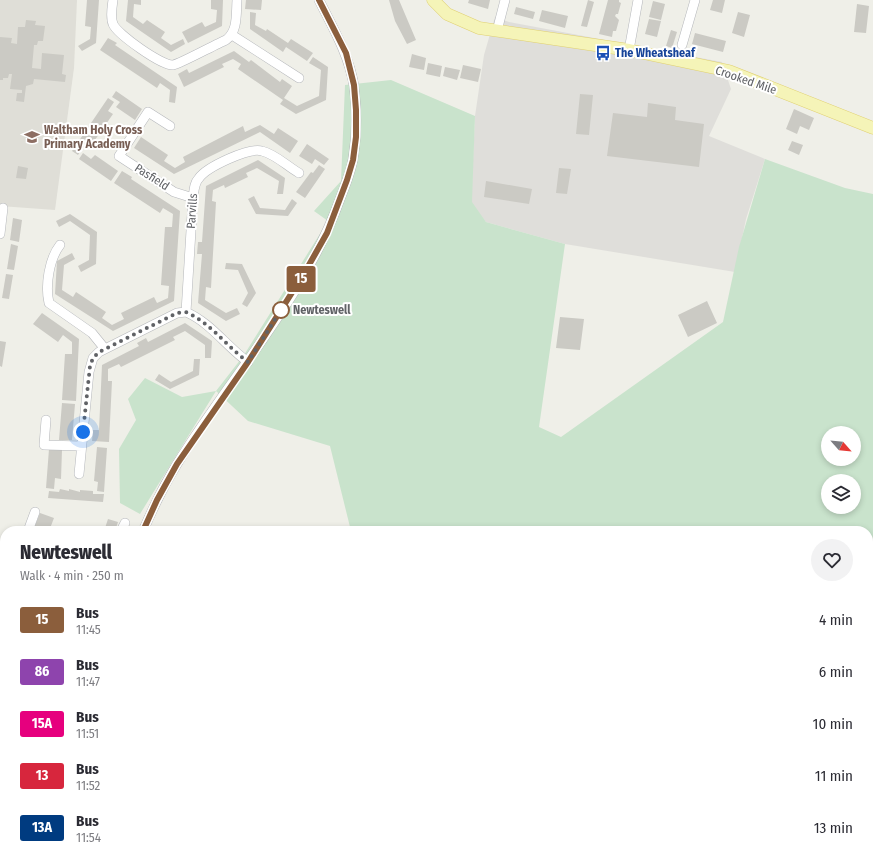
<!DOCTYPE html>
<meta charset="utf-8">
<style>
:root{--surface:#fff;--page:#f2f2f3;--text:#2b2b33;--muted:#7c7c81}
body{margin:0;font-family:"Fira Sans Condensed",sans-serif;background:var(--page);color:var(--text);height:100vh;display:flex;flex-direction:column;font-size:15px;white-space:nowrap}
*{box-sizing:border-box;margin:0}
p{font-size:13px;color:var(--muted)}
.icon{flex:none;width:22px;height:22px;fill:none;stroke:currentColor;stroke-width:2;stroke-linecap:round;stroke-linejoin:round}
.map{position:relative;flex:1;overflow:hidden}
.drawer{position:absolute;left:0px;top:526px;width:873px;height:336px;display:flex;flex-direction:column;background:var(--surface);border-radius:16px 16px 0 0;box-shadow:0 2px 6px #0003}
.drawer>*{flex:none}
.badge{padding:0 8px;border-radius:3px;font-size:14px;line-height:26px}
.needle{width:26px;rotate:117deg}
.fabs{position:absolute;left:821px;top:426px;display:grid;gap:8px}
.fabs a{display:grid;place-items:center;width:40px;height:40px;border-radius:50%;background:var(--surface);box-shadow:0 2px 6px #0003;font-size:20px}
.you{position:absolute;width:20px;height:20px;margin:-10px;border:3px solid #fff;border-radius:50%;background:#1a73e8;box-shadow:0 0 0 6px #1a73e833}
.map>.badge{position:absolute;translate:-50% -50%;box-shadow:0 0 0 2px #fff}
.round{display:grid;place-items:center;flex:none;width:42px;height:42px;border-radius:21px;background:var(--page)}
.head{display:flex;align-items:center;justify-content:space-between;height:68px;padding:0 20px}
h1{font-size:19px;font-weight:800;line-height:30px}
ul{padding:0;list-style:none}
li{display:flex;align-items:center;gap:12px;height:52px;padding:0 20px}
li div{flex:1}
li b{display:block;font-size:15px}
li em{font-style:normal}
li .badge{min-width:44px;font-weight:700;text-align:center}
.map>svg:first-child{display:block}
</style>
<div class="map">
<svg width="873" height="862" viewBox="0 0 873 862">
<rect width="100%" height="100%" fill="#efefe8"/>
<path fill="#dfdeda" d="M495 17 509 22 722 62 731 89 709 136 765 159 746 219 735 272 565 244 486 222 471 204 475 116 484 55Z"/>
<path fill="#dfded7" d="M0 0H77L74 68 55 210 0 206Z"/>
<path fill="#c9e3cc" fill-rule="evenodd" d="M391 80 475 116 472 202 486 222 565 244 539 427 561 437 723 322 739 247 765 159 845 188 873 194V536L868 551V531H351L330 446 248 421 216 391 140 514 120 503 119 449 136 420 128 399 145 378 182 397 216 391 244 355 328 221 314 211 341 181 345 85ZM828 433H854V459H828ZM828 481H854V507H828Z"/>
<path fill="#cbcac4" d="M87 0H99L96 43 82 51 78 46 90 39 91 27 85 26Z
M128 0H141V5L134 4 133 17 143 24 147 20 165 32 161 38 171 45 183 39 185 44 171 52 126 21Z
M211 0H223L222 26 188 43 182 32 202 22 205 27 216 22 217 10 211 9Z
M246 0H262L261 10 245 9Z
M389 0H399L416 40 407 44 395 21Z
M469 0H490L488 9 468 3Z
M588 0 594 2 587 27 581 26Z
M608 0H619V2L621 3 618 14H616L615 16 619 20 616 31H613L612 37 599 34Z
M713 0H725L722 13 710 10Z
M653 1 665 4 661 20 649 17Z
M857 4 869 6 866 33 854 32Z
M516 7 535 12 533 19 514 14Z
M542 10 568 16 565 28 539 21Z
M250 12 256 13 255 25 266 31 267 29 288 43 291 39 313 53 307 61 286 47 283 52 250 29Z
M738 12 750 15 744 37 732 33Z
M649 19 661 21 657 37 645 34Z
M26 20 36 21 35 25 45 26 43 41H38L37 45H34L32 68 41 69 42 53 64 55 62 74 66 75 65 82 34 79 33 84 26 86 24 102 16 101 17 93H22V90L10 89 12 74H9L8 78H3V80H0V37L12 38 11 43 17 44 18 27H25Z
M671 30 677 32 672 48 666 46Z
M695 33 726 41 723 52 692 44Z
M108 38 117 43 115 45 177 87 175 103 169 102 170 90 160 83 157 88 100 50Z
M234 51 249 62 251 60 280 82 282 79 292 86 284 98 297 106 319 96 321 70 309 63 313 57 328 67 326 100 296 114 280 104 283 100 238 69 241 64 233 59 222 64 224 67 184 87 178 74 187 69 189 73Z
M412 54 426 58 424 70 409 67Z
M428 63 442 66 440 77 426 74Z
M463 65 481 69 478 82 460 78Z
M445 67 460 70 457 80 443 76Z
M116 91 142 109 135 120 116 107 120 102 112 97Z
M580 94 593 95 589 135 576 134Z
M108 98 114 102 108 111 113 114 88 150 83 147 78 155 72 151Z
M648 103 676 107 675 120 704 124 699 167 607 156 613 113 647 117Z
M794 109 814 118 809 130 800 126 797 134 786 129Z
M260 125 274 134 278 128 298 141 290 153 260 132 174 174 134 148 141 137 168 155 164 161 175 168 185 162 183 157 243 126 245 132Z
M792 141 803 145 799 155 788 150Z
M307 144 329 159 324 165 315 159 312 164 299 156Z
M83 153 91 159 95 155 118 171 111 181 79 159Z
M258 160 285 178 283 194H277L279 181 257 168 246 173 248 177 225 188 224 185 213 190 212 201 216 202 211 288 206 287 205 300 226 313 237 308 240 314 226 321 198 303 202 254H197L198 242H202L206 186Z
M319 165 325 169 305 198 296 192 311 172 313 173Z
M18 166 28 168 26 179 16 178Z
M559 168 571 169 567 194 556 193Z
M122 171 132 177 131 179 180 211 174 301 113 331 55 294 57 261 72 253 75 259 64 265 62 290 73 297 76 292 106 312 102 318 112 325 124 319 121 313 154 297 157 303 168 298 169 286 161 285 165 227H172L173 214 163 208 160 213 114 183Z
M486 181 532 189 529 204 484 197Z
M254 196 260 208 285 210 292 199 297 203 288 216 256 214 248 199Z
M70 214 97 232 96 264 81 272 78 266 89 260 90 235 70 221 59 227 56 221Z
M13 218 22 220 19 242 10 240Z
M11 244 18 246 14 270 7 269Z
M226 263 242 264 256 293 247 307 242 304 248 293 238 270 225 269Z
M6 274 13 275 9 299 2 298Z
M707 301 717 323 688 337 678 315Z
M42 313 79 339 76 401 62 400 65 354H72V342L63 335 58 342 33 324Z
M560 317 584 319 580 350 556 348Z
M185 323 212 341 211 358H205V345L185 331 173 337 175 340 121 367 119 364 108 369V381H112L109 442 92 441 93 430H99L102 365 139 346 137 343 146 338 148 342Z
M0 341 6 342 2 367 0 366Z
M194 359H200L199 375 170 389 155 380 159 374 171 382 193 371Z
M62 403 75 404 72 440H59Z
M97 447 107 448 104 492 97 491 98 482 94 481Z
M49 449 62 450 61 479 55 478 54 489 46 488Z
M60 489 69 491V489L80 492V490L93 491V494H104L103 502 48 498 49 491 59 492Z
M40 513 54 518 49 531H33Z
M108 519 118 522 115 531H104Z
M0 628 5 630V639L2 642H0Z
M5 682V697L3 698 0 694V685Z
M24 857H57V862H0V860H24Z
M98 857H231L230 862H96Z"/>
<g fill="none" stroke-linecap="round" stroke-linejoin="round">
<g stroke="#b5b7bb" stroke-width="10">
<path id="minor" d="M113 0C112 8 110 17 113 24 117 34 162 66 173 65 180 64 216 44 226 40 238 31 236 15 237 0
M497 31 505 0
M232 35 299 78
M682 45 695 0
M629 50 638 0
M170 126 148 112 119 156 174 192 193 198
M0 234 3 208
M60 245C49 259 45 286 49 303L92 333 105 349
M186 312 193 198C194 191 194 183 199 178 207 167 249 147 262 151 275 154 287 166 299 173
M46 420 44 445 82 446
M79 474 89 372 93 358 99 352 177 313 186 312C211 323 226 346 248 362
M28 531 35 512
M121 531 125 523
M143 531C153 508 164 485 177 464 231 376 305 297 340 199 345 186 351 172 353 159 357 135 357 110 354 86 349 55 333 28 319 0
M0 593 1 590
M0 655 5 652
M0 732 5 729"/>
</g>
<g stroke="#e0d071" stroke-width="13">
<path id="major" d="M433 0 447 14 479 28 629 50 729 71 873 128"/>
</g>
<use href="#minor" stroke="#fff" stroke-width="9"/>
<use href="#major" stroke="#f5f4b8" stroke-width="12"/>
</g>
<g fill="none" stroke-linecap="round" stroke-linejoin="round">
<g stroke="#fff" stroke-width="9">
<path id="line" d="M143 531 157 500 177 464 248 362 305 272 327 233 347 180 353 160 356 137V110L354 85 346 53 319 0"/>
</g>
<use href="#line" stroke="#8b5e3c" stroke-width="6"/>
<path stroke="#606266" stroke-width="4" stroke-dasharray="0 7.2" d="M83 432 90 366 93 358 99 352 177 313 186 312C211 323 226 346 248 362L281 310"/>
</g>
<defs>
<g id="bus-bare" transform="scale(1.2)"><path d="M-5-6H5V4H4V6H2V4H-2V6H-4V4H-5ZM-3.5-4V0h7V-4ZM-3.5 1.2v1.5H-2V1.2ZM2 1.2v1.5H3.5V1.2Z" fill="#1a4fb4" stroke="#fff" stroke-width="2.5" paint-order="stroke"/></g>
<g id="school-bare" transform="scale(1.2)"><path d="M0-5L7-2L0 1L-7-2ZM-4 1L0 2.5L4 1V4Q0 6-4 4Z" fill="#8d6e63" stroke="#fff" stroke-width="2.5" paint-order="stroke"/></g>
</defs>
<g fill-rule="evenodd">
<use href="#bus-bare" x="603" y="53"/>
<use href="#school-bare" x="32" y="137"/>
</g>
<circle fill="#fff" stroke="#8b5e3c" stroke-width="2" cx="281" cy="310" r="8"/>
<g text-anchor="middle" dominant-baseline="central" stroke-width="4" stroke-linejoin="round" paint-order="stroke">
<g font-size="12" font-weight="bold" fill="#164399" stroke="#fff" text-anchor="start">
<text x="615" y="53">The Wheatsheaf</text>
</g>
<g font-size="12" fill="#606266" stroke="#fff">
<text transform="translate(746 80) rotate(19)">Crooked Mile</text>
<text transform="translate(152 177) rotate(33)">Pasfield</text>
<text transform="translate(192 211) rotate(-86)">Parvills</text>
</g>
<g font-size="12" font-weight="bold" fill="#785e54" stroke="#fff" text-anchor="start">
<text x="44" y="130">Waltham Holy Cross<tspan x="44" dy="14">Primary Academy</tspan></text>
</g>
<g font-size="12" font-weight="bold" fill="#606266" stroke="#fff" text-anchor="start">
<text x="293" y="310">Newteswell</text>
</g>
</g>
</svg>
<div class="fabs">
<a><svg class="needle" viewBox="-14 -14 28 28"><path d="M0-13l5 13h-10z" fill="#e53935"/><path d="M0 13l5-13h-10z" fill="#7c7c81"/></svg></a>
<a><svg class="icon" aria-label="layers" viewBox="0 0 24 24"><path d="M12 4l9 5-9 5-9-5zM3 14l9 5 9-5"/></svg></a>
</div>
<div class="you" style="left:83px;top:432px"></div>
<b class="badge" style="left:301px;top:279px;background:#8b5e3c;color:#fff">15</b>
<section class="drawer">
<div class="head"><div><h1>Newteswell</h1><p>Walk · 4 min · 250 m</p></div><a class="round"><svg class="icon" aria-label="heart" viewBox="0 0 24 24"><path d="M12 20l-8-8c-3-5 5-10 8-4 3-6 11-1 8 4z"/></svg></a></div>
<ul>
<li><span class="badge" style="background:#8b5e3c;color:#fff">15</span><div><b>Bus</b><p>11:45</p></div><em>4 min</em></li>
<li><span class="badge" style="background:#8e44ad;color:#fff">86</span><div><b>Bus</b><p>11:47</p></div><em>6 min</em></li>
<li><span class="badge" style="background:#e6007e;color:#fff">15A</span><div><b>Bus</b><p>11:51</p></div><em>10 min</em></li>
<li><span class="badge" style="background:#d7263d;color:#fff">13</span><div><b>Bus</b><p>11:52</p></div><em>11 min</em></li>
<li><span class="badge" style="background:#003b80;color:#fff">13A</span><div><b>Bus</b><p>11:54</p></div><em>13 min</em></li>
</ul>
</section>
</div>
